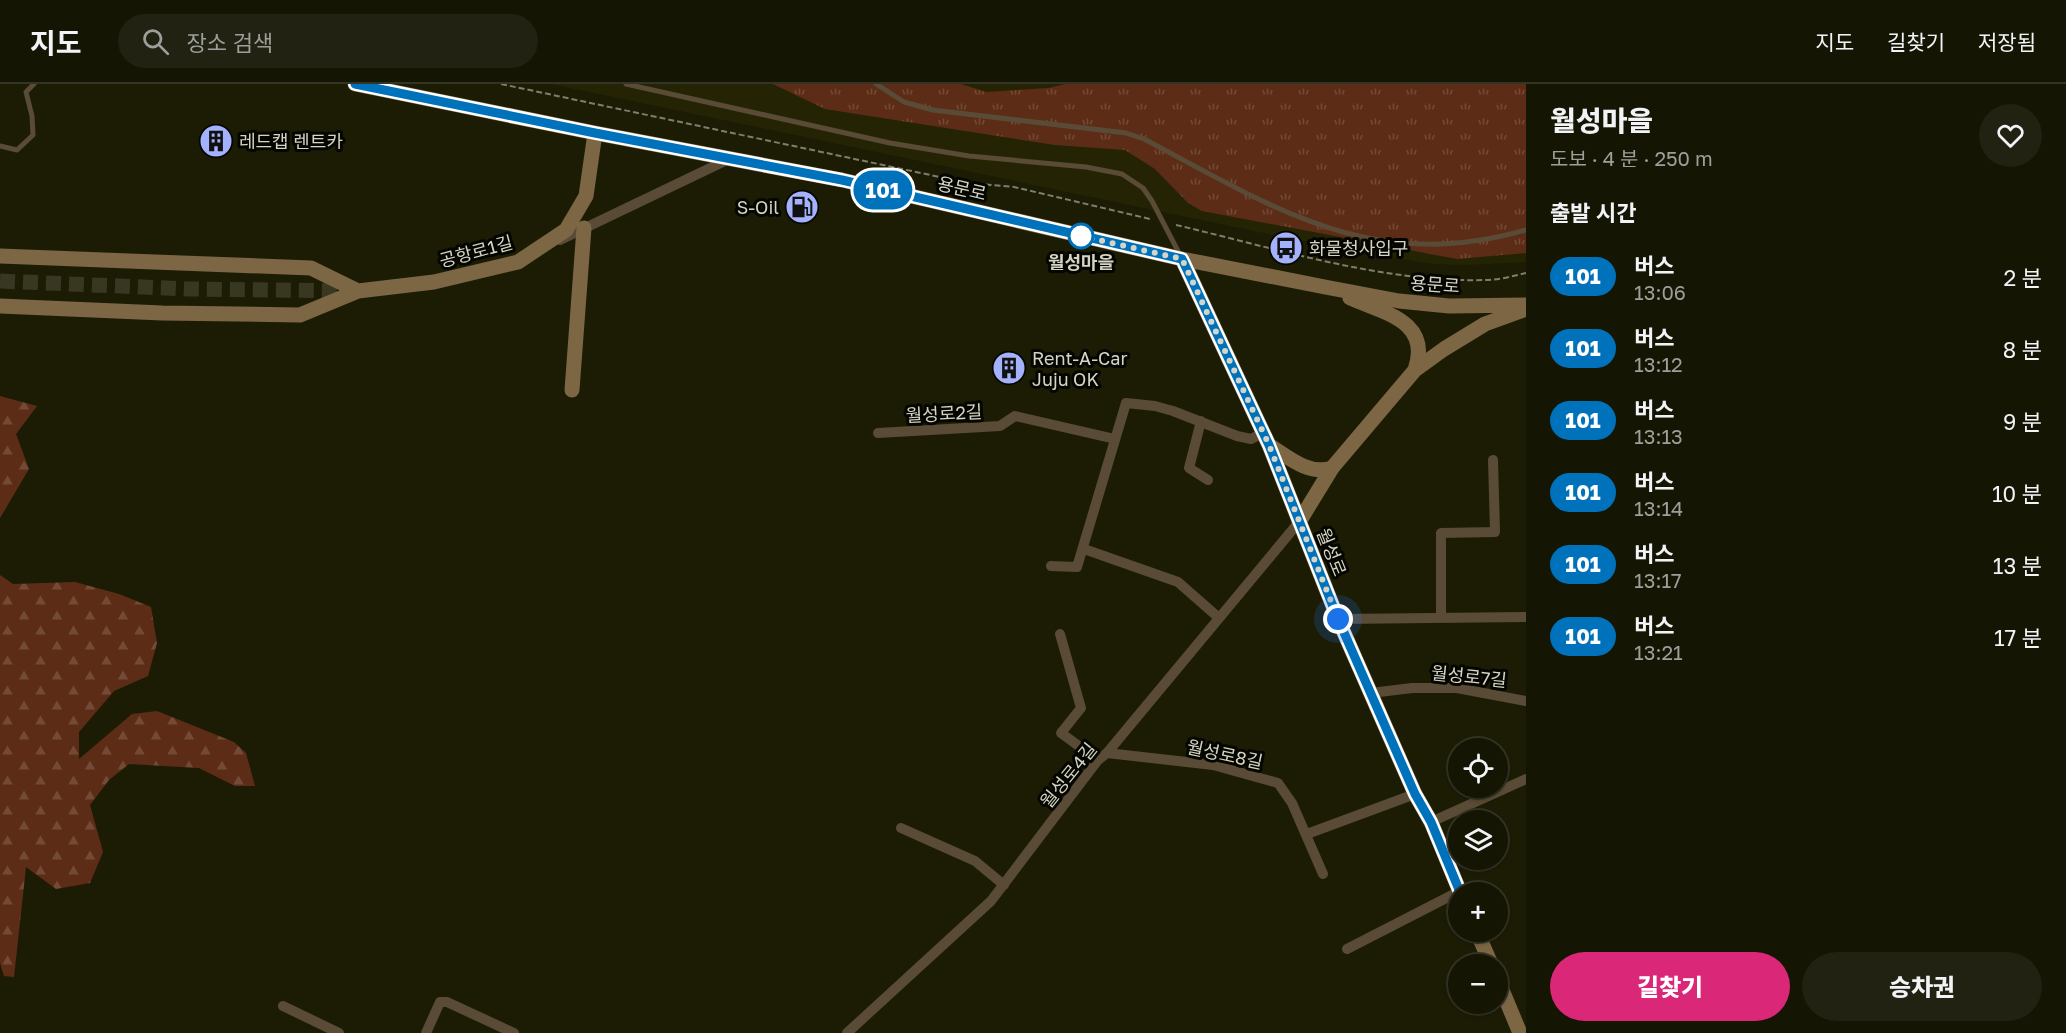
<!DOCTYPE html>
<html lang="ko">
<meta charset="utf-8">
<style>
:root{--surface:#151504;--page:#222213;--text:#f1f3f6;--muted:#9d9f9a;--line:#343426;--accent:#db2777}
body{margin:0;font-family:"Golos Text","Noto Sans KR",sans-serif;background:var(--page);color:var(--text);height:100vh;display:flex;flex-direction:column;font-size:22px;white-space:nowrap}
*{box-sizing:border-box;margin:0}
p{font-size:20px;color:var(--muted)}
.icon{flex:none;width:33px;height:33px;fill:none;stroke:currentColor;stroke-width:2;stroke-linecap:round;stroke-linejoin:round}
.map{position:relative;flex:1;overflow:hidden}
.details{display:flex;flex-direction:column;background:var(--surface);width:540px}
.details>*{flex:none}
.badge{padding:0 12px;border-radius:20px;font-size:21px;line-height:39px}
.controls{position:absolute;left:1448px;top:654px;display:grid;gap:12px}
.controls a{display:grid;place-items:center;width:60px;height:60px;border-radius:50%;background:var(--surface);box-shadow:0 2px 4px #0004,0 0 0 2px var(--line);font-size:30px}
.you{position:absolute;width:30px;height:30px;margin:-15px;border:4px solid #fff;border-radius:50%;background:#1a73e8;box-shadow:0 0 0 9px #1a73e833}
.map>.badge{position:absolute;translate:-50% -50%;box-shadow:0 0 0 3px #fff}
h2{padding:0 24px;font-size:22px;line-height:54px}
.round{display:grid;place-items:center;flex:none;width:63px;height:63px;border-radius:32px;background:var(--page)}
.headline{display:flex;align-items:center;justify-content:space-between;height:102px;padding:0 24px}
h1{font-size:28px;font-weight:800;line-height:45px}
.cta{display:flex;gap:12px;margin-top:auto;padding:12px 24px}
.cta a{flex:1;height:69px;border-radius:36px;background:var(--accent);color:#fff;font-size:24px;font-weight:800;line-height:69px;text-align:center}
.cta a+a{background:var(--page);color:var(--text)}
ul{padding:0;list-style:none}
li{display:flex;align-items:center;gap:18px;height:72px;padding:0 24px}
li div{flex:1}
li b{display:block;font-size:22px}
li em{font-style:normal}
li .badge{min-width:66px;font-weight:700;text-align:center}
header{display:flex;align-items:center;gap:36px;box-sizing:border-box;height:84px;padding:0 30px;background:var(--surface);border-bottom:2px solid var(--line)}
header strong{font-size:28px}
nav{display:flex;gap:33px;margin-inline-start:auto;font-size:21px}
.search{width:420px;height:54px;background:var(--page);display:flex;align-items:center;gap:15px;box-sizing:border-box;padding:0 21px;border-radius:33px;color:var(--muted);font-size:22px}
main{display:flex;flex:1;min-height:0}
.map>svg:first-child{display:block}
</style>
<header>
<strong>지도</strong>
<div class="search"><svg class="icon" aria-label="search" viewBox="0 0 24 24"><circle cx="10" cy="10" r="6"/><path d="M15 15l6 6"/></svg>장소 검색</div>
<nav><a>지도</a><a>길찾기</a><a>저장됨</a></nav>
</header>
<main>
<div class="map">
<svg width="1526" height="949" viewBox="0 0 1526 949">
<defs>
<pattern id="grass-tufts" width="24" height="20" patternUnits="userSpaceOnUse" patternTransform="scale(1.5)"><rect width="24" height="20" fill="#5d2c16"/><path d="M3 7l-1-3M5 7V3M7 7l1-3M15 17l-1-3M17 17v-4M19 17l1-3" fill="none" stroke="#734a36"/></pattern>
<pattern id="forest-firs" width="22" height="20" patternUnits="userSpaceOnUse" patternTransform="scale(1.5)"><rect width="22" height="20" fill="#5d2c16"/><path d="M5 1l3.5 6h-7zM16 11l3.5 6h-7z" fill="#734a36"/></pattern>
</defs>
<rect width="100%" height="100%" fill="#1c1c05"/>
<path fill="#242405" d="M551 0H1526V178L1463 181 1434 180 1402 175 1288 154Z"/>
<path fill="url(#grass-tufts)" d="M773 0H961L986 8 1049 4 1065 0H1526V169L1457 175 1202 127 1188 119 1155 85 1125 66 1055 61 825 25Z"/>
<path fill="url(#forest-firs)" d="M0 312 37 322 16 350 29 385 0 434Z
M0 491 13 500 75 498 119 510 151 523 157 559 148 592 114 607 79 648V675L132 630 157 627 234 658 246 669 255 702H235L199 684 129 680 109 696 90 721 103 768 90 799 56 805 26 783 14 893 4 892 0 879Z"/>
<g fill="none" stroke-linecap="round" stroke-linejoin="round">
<path stroke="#383822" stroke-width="15" stroke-dasharray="15 8" stroke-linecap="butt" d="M0 197 189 205 358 207"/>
<path stroke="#7d7e6b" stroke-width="2" stroke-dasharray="6 3" stroke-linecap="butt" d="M501 0 968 99 1014 103 1150 135
M1176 141C1275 164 1383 199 1486 196 1499 196 1513 192 1526 189"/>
<path stroke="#594b36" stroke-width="5" d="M626 0 890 59 969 72 1086 83 1122 90 1143 104 1152 117 1180 171
M876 0 904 18 933 26 1126 49 1144 55C1275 124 1371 190 1526 146
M0 62 17 66 33 51 32 32 26 8 34 0"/>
<path stroke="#594b36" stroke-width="10" d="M560 156 729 75
M1201 337 1189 384 1208 396
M878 349 1000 342 1015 332 1115 355
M1084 465 1178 498 1219 534
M1051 482 1077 483 1126 319 1155 322 1173 327 1237 352 1251 355 1263 349
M1441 533V449L1495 448 1493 376
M1338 535 1526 533
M1060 550 1081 624 1061 649 1098 676
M1371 609 1412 604H1457L1526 617
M1107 669 1213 681 1278 699 1292 719 1323 790
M1431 738 1526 695
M901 744 975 777 1004 801
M1307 750 1415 710
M1347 865 1460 807
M283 922 339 949
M426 949 440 918H447L514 949
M847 949 991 817 1098 676 1107 669 1299 438"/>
<path stroke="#7c6644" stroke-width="15" d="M355 0 595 49 842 96 1182 175 1325 203 1399 217 1449 222 1526 221
M0 172 311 184 358 207
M1182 175 1269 361 1338 535 1415 710 1431 738 1460 808
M1350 214C1384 229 1432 237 1415 286
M0 222 162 229 300 231 358 207 434 198 518 178 566 146 586 112 595 49
M572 306 584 144
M1269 361C1288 373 1309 392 1332 384
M1299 438 1332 384 1415 286 1444 265 1485 240 1526 225
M1477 848 1491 880
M1497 894 1520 949"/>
</g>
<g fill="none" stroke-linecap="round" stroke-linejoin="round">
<g stroke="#fff" stroke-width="14">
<path id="line" d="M355 0 595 49 842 96 1182 175 1269 361 1338 535 1415 710 1431 738 1460 808"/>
</g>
<use href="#line" stroke="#0072bc" stroke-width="9"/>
<path stroke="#d4d5c6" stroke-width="6" stroke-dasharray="0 10.8" d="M1081 152 1182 175 1269 361 1338 535"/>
</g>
<defs>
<g id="building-disc" transform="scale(1.725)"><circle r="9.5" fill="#a4b1fc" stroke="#060601"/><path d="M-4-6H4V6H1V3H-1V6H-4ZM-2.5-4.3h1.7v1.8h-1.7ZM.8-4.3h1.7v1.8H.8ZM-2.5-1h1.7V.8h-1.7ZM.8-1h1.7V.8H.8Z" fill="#111"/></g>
<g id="fuel-disc" transform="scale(1.725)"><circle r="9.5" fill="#a4b1fc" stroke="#060601"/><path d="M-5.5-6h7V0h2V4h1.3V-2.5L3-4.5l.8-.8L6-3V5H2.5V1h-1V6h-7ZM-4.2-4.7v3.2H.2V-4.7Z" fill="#111"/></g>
<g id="bus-disc" transform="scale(1.725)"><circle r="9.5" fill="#a4b1fc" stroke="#060601"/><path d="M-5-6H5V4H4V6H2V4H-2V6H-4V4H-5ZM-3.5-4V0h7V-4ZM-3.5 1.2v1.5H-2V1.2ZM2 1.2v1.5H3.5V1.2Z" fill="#111"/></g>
</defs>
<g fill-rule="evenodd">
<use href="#building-disc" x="216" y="57"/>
<use href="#fuel-disc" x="802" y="123"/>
<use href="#bus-disc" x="1286" y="164"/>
<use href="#building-disc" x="1009" y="284"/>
</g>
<circle fill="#fff" stroke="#0072bc" stroke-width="3" cx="1081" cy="152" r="12"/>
<g text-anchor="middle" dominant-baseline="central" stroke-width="6" stroke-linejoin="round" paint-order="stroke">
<g font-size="18" fill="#d4d5c6" stroke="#060601" text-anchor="start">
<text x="239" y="57">레드캡 렌트카</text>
<text x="779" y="123" text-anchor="end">S-Oil</text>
<text x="1309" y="164">화물청사입구</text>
<text x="1032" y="274">Rent-A-Car<tspan x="1032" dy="21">Juju OK</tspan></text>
</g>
<g font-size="18" fill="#d4d5c6" stroke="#060601">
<text transform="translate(962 104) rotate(13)">용문로</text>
<text transform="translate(476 167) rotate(-15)">공항로1길</text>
<text transform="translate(1435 200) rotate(4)">용문로</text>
<text transform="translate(944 329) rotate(-3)">월성로2길</text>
<text transform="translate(1332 468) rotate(68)">월성로</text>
<text transform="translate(1469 592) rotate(6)">월성로7길</text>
<text transform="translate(1225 670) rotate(12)">월성로8길</text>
<text transform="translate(1068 691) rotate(-51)">월성로4길</text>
</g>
<g font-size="18" font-weight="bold" fill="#d4d5c6" stroke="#060601">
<text x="1081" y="178">월성마을</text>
</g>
</g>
</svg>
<div class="controls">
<a><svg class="icon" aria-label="locate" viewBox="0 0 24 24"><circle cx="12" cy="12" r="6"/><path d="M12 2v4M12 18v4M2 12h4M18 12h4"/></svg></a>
<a><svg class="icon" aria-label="layers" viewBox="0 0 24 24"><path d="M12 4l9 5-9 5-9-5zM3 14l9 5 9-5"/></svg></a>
<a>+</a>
<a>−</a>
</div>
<div class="you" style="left:1338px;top:535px"></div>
<b class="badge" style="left:883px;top:106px;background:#0072bc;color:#fff">101</b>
</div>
<section class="details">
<div class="headline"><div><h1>월성마을</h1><p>도보 · 4 분 · 250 m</p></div><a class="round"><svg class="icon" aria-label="heart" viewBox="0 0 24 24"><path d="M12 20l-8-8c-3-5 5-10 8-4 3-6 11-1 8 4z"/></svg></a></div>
<h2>출발 시간</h2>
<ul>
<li><span class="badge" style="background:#0072bc;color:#fff">101</span><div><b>버스</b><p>13:06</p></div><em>2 분</em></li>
<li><span class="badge" style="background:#0072bc;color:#fff">101</span><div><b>버스</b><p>13:12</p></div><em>8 분</em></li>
<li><span class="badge" style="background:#0072bc;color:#fff">101</span><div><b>버스</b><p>13:13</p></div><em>9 분</em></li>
<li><span class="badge" style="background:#0072bc;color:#fff">101</span><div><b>버스</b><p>13:14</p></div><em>10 분</em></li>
<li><span class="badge" style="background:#0072bc;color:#fff">101</span><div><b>버스</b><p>13:17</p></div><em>13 분</em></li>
<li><span class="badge" style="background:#0072bc;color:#fff">101</span><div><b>버스</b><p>13:21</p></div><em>17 분</em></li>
</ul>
<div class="cta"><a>길찾기</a><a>승차권</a></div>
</section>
</main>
